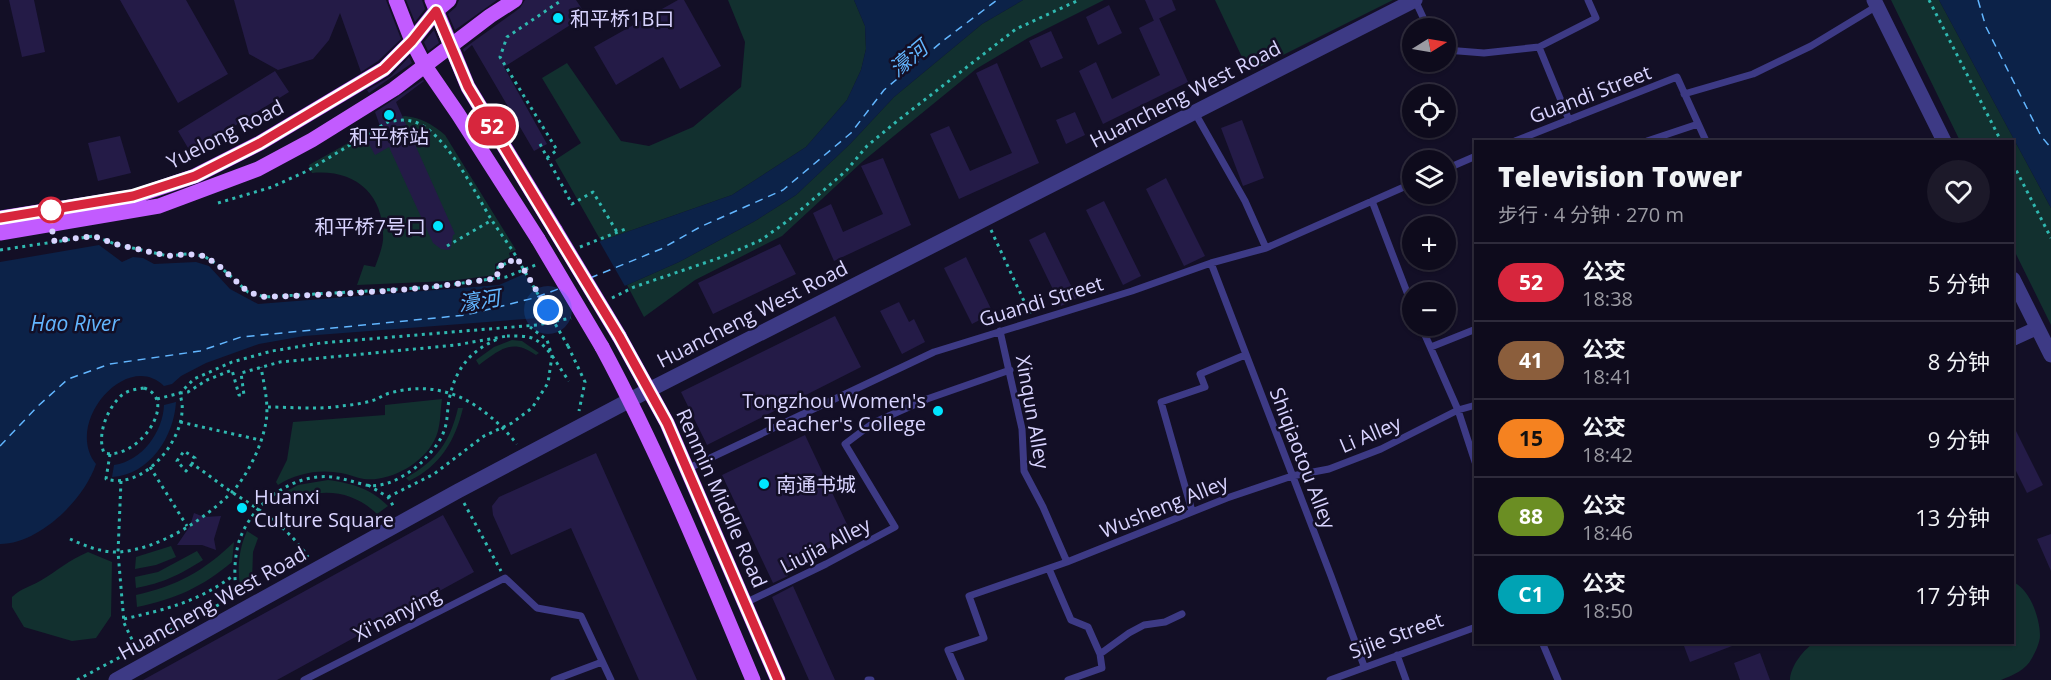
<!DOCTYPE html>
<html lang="zh">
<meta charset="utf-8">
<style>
:root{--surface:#0e0b1c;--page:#1c1929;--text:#f1f3f6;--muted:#9b9ba3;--line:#2e2b3b}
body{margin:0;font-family:"Open Sans","Noto Sans SC",sans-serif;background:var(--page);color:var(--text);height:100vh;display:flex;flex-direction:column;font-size:22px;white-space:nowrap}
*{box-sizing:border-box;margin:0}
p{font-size:20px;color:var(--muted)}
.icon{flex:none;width:33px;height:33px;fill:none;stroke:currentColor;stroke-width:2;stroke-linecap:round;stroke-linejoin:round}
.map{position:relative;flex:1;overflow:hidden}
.drawer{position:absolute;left:1474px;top:140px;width:540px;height:504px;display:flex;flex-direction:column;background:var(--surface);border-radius:0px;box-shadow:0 2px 4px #0004,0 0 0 2px var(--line)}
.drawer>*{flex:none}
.badge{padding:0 12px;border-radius:20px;font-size:21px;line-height:39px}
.needle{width:39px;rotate:79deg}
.tools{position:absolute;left:1402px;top:18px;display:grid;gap:12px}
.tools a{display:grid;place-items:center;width:54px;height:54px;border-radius:50%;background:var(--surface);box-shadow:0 2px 4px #0004,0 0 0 2px var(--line);font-size:30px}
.you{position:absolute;width:30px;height:30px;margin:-15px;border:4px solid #fff;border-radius:50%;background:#1a73e8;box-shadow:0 0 0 9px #1a73e833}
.map>.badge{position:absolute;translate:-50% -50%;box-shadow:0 0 0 3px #fff}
.round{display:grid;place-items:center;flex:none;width:63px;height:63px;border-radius:32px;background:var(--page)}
.head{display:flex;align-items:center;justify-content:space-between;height:102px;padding:0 24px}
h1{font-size:28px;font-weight:800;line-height:45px}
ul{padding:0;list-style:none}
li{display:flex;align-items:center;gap:18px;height:78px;padding:0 24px;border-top:2px solid var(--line)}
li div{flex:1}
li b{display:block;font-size:22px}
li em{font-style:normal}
li .badge{min-width:66px;font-weight:700;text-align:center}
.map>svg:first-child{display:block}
</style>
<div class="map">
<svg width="2051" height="680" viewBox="0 0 2051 680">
<rect width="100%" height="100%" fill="#130f26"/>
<path fill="#12302f" d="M728 0H854L865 26 866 49 861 70 847 100 806 147 732 195 601 241 555 160 581 143 542 78 567 63 621 141 649 146 693 127 741 87 745 42Z
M1023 0H1104L1028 38 976 69 862 162 782 236 695 280 644 317 627 285 679 262 755 221 796 195 850 144 894 97 982 24Z
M1215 0H1393L1249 72Z
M1891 0H1939L2051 208V325L2013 248V141H1960Z
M405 116C422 118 432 124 445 135L516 250 509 253 510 257 495 264V275L449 281 357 285 364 265 375 267C378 259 382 249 383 240 385 195 356 169 312 173L309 165 389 120Z
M512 340 522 341 539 353 536 355C512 338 501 349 479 365L476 360 494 347Z
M442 399C440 412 441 429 434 441 422 464 390 482 364 479 356 478 349 474 341 473 319 469 297 473 278 485L276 482 287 460 293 422 385 415V405Z
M458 408H463C455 441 440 466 409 481L406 478C437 460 450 442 458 408Z
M328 480C351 483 372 489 388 506L377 514C352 490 320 487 289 502L276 497 298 485Z
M247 531 258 538 253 552 252 581 240 586C237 567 239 549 247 531Z
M234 542 232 562C202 587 176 599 137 607L136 595C177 586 204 571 234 542Z
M171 546 176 557 156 565 135 569 136 557Z
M197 551 203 560C179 575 163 583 136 588L135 577 158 572Z
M88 552 112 562 111 616 96 638 72 641 24 627 12 607V597C23 587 28 588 40 581 57 571 69 560 88 552Z
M2013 582C2030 589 2040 618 2040 636 2040 642 2035 653 2032 658 2026 670 2013 675 2001 680H1790C1790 667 1804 648 1816 642H2013Z"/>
<path fill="#0c2248" d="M854 0H1023L982 24 894 97 850 144 796 195 755 221 679 262 627 285 539 318 304 336 259 344 206 363 181 376 172 384 164 386C127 349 63 423 96 464 84 500 39 544 0 544V262L99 245 122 262 133 257 143 258 154 264 196 262 209 266 230 289 258 304 499 285 601 241 732 195 806 147 847 100 861 70 866 49 865 26Z
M1939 0H2051V208Z
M176 402C174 436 150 475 112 477L114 465C142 461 163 432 164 405Z"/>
<path fill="#130f26" d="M598 239 626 288 549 318 523 271Z"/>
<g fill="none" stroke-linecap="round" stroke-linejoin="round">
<path stroke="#62b6ff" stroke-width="1.5" stroke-dasharray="8 6" stroke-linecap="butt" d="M1978 0 1986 27 2041 136 2051 148
M590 278 661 249 700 227 783 190 851 133 884 90 944 40 997 0
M0 446 38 406 68 379 110 364 200 351 241 337 466 315 534 298 561 288"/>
</g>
<path fill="#241b47" d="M9 0H34L45 52 22 57Z
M120 0H186L228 74 178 103Z
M234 0H386L401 39 378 61 361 72 340 13 329 40 313 59 278 70 249 54Z
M406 0H422L425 9 415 22Z
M459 0H497L455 30 448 14 456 7Z
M525 0H576L586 15 504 67 547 144 534 151 472 45 464 52 463 49 520 8Z
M678 0H684L721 66 680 89 663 57 616 85 594 47Z
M1145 0H1172L1176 10 1154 21Z
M1109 5 1122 33 1098 45 1086 17Z
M1159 18 1188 82 1103 124 1079 71 1096 62 1112 99 1160 75 1139 28Z
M434 30 439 43 428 51 424 42Z
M1051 31 1063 58 1041 68 1029 41Z
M409 57 412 63 369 93 367 90 391 76Z
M997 63 1039 163 959 199 930 134 949 126 970 171 1012 153 976 73Z
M275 71 289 92 191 153 178 131Z
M423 80 424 81 396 102 455 234 453 235 451 247 449 250 441 249 433 243 389 147 375 155 365 137 381 129 375 112Z
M1075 112 1085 135 1066 144 1056 120Z
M1242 120 1264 178 1243 186 1221 128Z
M120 136 131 173 98 181 88 143Z
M883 158 911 225 834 261 813 213 831 204 843 232 883 214 861 166Z
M1166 178 1205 256 1184 266 1146 189Z
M1104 201 1141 276 1123 285 1086 210Z
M1045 232 1077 298 1061 306 1029 240Z
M780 244 796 274 713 314 698 283Z
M966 257 993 313 972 324 944 268Z
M899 302 909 322 914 319 925 342 902 354 880 311Z
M835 316 861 367 707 445 681 392Z
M2013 425 2043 485 2027 493 2013 465Z
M805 435 853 537 785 569 788 576 773 583 722 475Z
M596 453 697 680H639L571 528 511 555 493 515 492 506 499 497Z
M194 513 204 517 221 516 214 539 216 550 202 545H177L190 526Z
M443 515 474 572 277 680H143Z
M2051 534V571L2037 539Z
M793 586 835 680H809L772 597Z
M1694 642H1740V643L1690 662 1684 646Z
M1760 653 1770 680H1740L1734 663Z"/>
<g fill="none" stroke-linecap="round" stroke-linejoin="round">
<path stroke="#2fb8b0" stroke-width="3" stroke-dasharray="3 4.5" stroke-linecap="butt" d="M1929 0 2001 141
M540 144 572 204 593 192 617 232
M547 158 557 150 500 57 507 37 562 0
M2013 164 2051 238
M218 203 272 187 307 171 388 122C397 120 405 119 415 122 446 133 474 191 491 219 498 230 507 242 514 253
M991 230 1030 314
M447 246 492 220
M580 247 628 228
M0 250 94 236 115 244 168 256 187 254 204 256 218 265 248 292 265 297 435 287 497 278 498 267 517 258
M497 278 506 277 538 264
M612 298 634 287 722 257 761 240 789 220 846 171 867 146 896 122 1016 29 1079 0
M507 336C516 336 528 335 536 340 550 348 559 368 569 381
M568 346 585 382 579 411
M144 388C180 400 138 461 104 453 97 436 106 412 118 399 124 391 135 389 144 388Z
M157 399 180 393 194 379 232 362 272 351 321 343 537 325 571 318
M268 407C291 407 318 410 341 406 353 405 366 403 377 399 381 397 385 394 390 393 444 378 484 404 517 444
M180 422 260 440
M110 454 106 479C142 490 180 445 182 412 183 405 181 399 180 393L188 392 207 380 232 370 239 395H244L241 373 280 362 456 345 507 336
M192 464 186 471 177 461 184 451 195 458 192 464C205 472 217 482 230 491 260 510 288 527 308 557
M150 467 187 526
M121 481 118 552 124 623 136 648
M368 485 388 497 395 509
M388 497 434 474 484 436 512 423 532 408 548 383 552 356 547 340 530 327
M464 503 501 571
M70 539C85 546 103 553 119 552 159 549 204 520 232 492 248 475 262 445 266 422 269 404 264 385 261 367
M237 595C234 579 234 562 238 545 247 511 281 481 317 477 335 475 349 481 366 485 386 489 409 474 423 461 431 452 440 443 444 431 448 421 447 410 449 400 455 370 469 351 498 339
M124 619C167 609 198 602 234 575
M77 680 222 603"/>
<path stroke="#3d3a85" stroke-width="7" d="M1415 0 1428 28
M1539 47 1596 18 1588 0
M1446 50 1484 53 1539 47 1569 120
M1684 94 1753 74 1811 46 1877 6
M1195 113 1245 201 1266 248
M1515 141 1677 77 1706 141
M1647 141 1698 124
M1446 169 1476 156
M1372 201 1413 308
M1211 263 1331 576 1364 666
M1421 326 1458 410 1476 465
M1000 331 1022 429 1024 471 1043 507 1067 562
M1431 347 1476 329
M687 469 934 352 1132 291 1211 263 1266 248 1413 183
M1192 511 1161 402 1205 387 1200 374 1245 355
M1049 569 1071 620 1088 627 1100 654 1102 668 1068 680
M745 603 826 564 895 527 845 444 873 423 927 399 1010 370
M1542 642 1558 680
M1100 654 1129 633 1144 625 1165 622 1182 614
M1397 655 1406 680
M304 680 505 578 537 608 581 616 611 680
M554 680 602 662
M868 680H871
M961 680 948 650 984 638 969 596 1067 562 1227 498 1292 476 1329 469 1381 449 1458 410 1476 405
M1330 680 1476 627"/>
<path stroke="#3d3a85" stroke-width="14" d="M2013 339 2037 328"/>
<path stroke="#3d3a85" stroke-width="15" d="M1874 0 1944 141
M2013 279 2051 355
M116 680 458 491 649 390 1415 0"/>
<path stroke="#c25bff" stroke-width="15" d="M396 0 412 41 425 66 458 114 538 239
M432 0 468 87 555 230
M0 218 133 197 195 176 260 143 384 69 412 41 436 11 449 0
M0 233 159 206 258 169 312 140 394 89 490 16 515 0
M619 336 667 423 778 680
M602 347C660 455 706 568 753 680"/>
<path stroke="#2fb8b0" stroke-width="3" stroke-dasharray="3 4.5" stroke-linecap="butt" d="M514 253 568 346"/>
<path stroke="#c25bff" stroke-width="15" d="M555 230 619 336
M538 239 602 347"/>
</g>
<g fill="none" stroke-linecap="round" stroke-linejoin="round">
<g stroke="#fff" stroke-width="14">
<path id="line" d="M0 218 133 196 195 176 260 143 384 69 412 41 436 11 468 87 619 336 667 423 778 680"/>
</g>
<use href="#line" stroke="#d7263d" stroke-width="9"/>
<path stroke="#d9d4ff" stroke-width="6" stroke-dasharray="0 10.8" d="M51 210 53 241 94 236 115 244 168 256 187 254 204 256 218 265 248 292 265 297C342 294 420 291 497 278L498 267 517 258 548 310"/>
</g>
<g fill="#00e5ff" stroke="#130f26" stroke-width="2">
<circle cx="558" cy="18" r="6"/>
<circle cx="389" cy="115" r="6"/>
<circle cx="438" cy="226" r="6"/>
<circle cx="938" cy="411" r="6"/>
<circle cx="764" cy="484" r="6"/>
<circle cx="242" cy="508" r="6"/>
</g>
<circle fill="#fff" stroke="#d7263d" stroke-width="3" cx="51" cy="210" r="12"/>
<g text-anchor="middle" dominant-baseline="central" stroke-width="5" stroke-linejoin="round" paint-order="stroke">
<g font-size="20" fill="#d9d4ff" stroke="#130f26" text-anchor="start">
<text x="570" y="18">和平桥1B口</text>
<text x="389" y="136" text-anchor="middle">和平桥站</text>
<text x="426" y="226" text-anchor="end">和平桥7号口</text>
<text x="926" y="400" text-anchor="end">Tongzhou Women's<tspan x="926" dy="23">Teacher's College</tspan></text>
<text x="776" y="484">南通书城</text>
<text x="254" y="496">Huanxi<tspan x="254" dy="23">Culture Square</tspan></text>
</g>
<g font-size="20" fill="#d9d4ff" stroke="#130f26">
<text transform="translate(1185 94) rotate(-27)">Huancheng West Road</text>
<text transform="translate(1590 94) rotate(-21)">Guandi Street</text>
<text transform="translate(225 134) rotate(-27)">Yuelong Road</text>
<text transform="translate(1041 301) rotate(-17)">Guandi Street</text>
<text transform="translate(752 314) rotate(-27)">Huancheng West Road</text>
<text transform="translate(1033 412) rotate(80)">Xinqun Alley</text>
<text transform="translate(1370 434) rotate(-23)">Li Alley</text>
<text transform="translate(1303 458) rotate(69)">Shiqiaotou Alley</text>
<text transform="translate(722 498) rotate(66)">Renmin Middle Road</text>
<text transform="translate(1164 506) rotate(-22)">Wusheng Alley</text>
<text transform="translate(825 545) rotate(-27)">Liujia Alley</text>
<text transform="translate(212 603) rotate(-29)">Huancheng West Road</text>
<text transform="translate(397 614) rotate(-27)">Xi'nanying</text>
<text transform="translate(1396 635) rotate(-20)">Sijie Street</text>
</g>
<g font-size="21" font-style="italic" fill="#62b6ff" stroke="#130f26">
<text transform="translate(908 58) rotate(-40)">濠河</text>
<text transform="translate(479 300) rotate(-9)">濠河</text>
<text x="75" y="323">Hao River</text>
</g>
</g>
</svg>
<div class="tools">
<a><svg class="needle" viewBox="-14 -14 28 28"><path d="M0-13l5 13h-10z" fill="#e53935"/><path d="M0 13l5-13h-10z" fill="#9b9ba3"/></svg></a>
<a><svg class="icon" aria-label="locate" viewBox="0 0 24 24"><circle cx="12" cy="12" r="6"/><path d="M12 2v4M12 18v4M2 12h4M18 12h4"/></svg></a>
<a><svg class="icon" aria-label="layers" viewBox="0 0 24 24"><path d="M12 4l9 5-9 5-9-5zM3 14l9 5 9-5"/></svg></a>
<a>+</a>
<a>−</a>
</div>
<div class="you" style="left:548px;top:310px"></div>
<b class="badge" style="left:492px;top:126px;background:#d7263d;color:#fff">52</b>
<section class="drawer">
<div class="head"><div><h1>Television Tower</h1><p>步行 · 4 分钟 · 270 m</p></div><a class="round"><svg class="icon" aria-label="heart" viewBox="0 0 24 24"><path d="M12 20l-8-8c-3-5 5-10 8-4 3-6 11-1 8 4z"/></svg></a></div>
<ul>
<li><span class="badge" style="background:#d7263d;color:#fff">52</span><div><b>公交</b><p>18:38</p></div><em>5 分钟</em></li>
<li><span class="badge" style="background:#8b5e3c;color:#fff">41</span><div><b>公交</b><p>18:41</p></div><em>8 分钟</em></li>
<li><span class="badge" style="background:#f58220;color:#111">15</span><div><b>公交</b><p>18:42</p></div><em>9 分钟</em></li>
<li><span class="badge" style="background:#6b8e23;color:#fff">88</span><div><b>公交</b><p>18:46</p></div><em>13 分钟</em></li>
<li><span class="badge" style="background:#00a3b4;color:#fff">C1</span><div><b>公交</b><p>18:50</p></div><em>17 分钟</em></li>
</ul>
</section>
</div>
